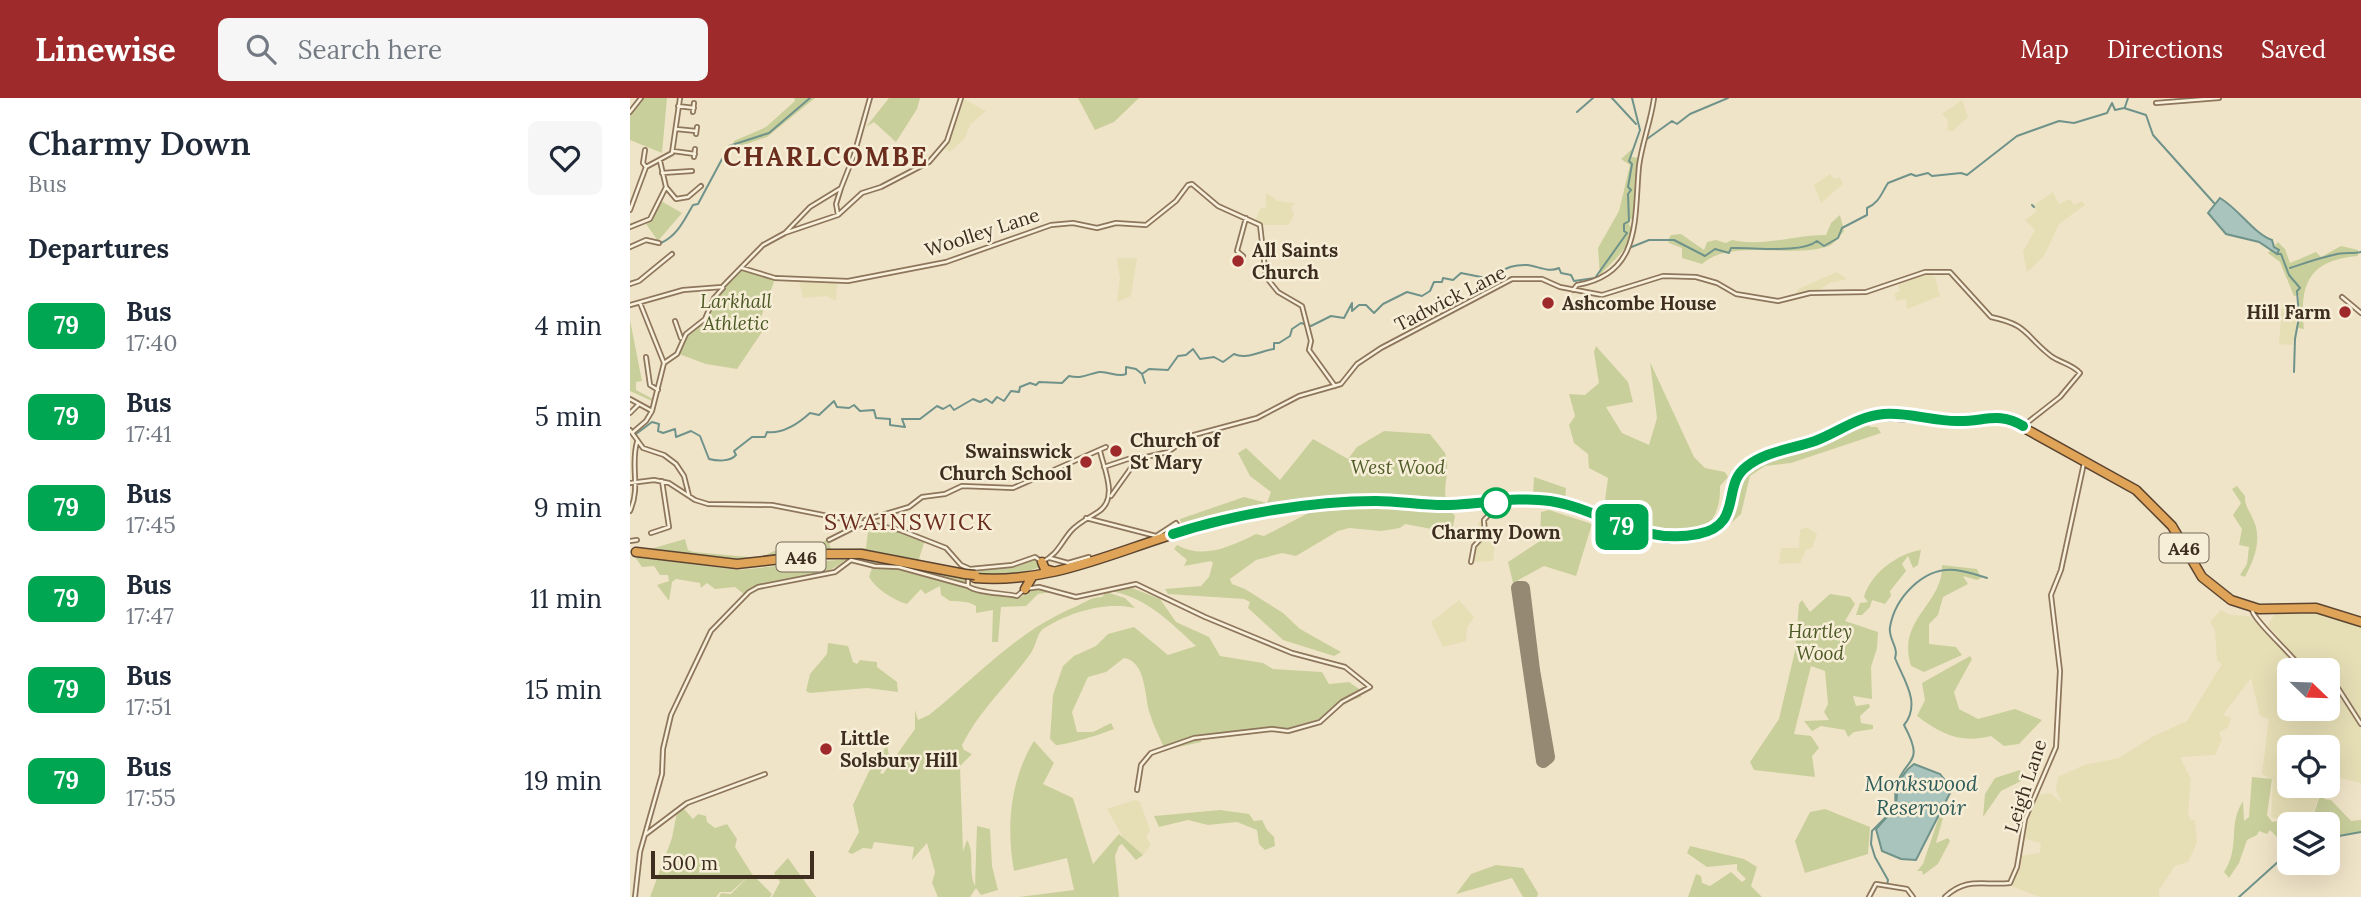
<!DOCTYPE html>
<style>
:root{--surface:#fff;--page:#f6f6f7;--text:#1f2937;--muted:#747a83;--accent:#9e2a2b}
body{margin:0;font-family:Lora,serif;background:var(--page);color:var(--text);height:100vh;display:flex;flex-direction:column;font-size:26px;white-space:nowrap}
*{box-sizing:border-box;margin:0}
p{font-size:23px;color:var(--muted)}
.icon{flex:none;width:38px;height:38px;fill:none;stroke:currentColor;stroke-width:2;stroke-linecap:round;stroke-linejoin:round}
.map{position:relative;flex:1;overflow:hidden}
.drawer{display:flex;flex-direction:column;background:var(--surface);width:630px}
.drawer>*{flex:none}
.badge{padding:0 14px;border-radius:10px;font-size:24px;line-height:46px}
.needle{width:46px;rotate:113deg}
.tools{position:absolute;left:1647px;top:560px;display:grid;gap:14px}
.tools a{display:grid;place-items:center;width:63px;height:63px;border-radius:10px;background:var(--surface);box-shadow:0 7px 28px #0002;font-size:35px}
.scale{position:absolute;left:21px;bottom:18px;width:163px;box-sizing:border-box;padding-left:7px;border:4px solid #3d2e20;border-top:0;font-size:19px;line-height:24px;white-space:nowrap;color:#3d2e20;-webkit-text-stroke:5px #f7eed8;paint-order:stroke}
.map>.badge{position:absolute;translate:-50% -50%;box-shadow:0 0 0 4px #fff}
h2{padding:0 28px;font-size:26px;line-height:63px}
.round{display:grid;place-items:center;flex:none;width:74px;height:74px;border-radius:10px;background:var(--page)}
.overview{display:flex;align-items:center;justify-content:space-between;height:119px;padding:0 28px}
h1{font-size:33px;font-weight:600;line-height:52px}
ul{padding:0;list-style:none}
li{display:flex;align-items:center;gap:21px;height:91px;padding:0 28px}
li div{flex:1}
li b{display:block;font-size:26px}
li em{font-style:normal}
li .badge{min-width:77px;font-weight:700;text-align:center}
header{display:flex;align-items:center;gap:42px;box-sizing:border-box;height:98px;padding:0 35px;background:var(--accent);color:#fff}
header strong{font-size:33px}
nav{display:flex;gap:38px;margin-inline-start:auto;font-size:24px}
.search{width:490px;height:63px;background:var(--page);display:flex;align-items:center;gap:18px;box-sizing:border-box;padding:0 24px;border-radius:10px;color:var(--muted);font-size:26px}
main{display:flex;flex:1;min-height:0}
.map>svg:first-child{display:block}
</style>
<header>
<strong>Linewise</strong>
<div class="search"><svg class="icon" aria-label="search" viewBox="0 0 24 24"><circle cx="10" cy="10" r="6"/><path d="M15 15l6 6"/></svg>Search here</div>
<nav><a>Map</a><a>Directions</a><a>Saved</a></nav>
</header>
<main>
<section class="drawer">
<div class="overview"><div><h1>Charmy Down</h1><p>Bus</p></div><a class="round"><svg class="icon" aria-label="heart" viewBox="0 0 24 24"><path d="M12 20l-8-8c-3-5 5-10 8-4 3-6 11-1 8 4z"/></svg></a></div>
<h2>Departures</h2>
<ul>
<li><span class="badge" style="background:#00a651;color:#fff">79</span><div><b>Bus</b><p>17:40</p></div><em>4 min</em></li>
<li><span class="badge" style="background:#00a651;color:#fff">79</span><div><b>Bus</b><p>17:41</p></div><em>5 min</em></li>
<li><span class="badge" style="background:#00a651;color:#fff">79</span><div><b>Bus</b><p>17:45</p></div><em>9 min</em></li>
<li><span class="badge" style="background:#00a651;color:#fff">79</span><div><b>Bus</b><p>17:47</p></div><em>11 min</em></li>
<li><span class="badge" style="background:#00a651;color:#fff">79</span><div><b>Bus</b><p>17:51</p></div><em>15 min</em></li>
<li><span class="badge" style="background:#00a651;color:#fff">79</span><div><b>Bus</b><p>17:55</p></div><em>19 min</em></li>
</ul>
</section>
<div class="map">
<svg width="1731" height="799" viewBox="0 0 1731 799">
<rect width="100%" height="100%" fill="#f0e4c8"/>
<path fill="#e6deb5" d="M332 0 356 13 340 27 335 40 320 54 314 50Z
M1332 2 1338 19 1323 33 1317 32 1318 22 1312 16Z
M1200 76 1204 81 1210 79 1213 86 1191 105 1184 87Z
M1423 94 1429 106 1440 101 1444 107 1452 103 1455 107 1429 126 1414 158 1397 174 1393 154 1405 132 1395 122 1407 113 1403 108Z
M636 95 648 103 665 105 661 110 664 116 659 127H633L625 123 630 111 636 109Z
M487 160H507L501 198 487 204 490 180Z
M1207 174 1217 181 1200 185 1186 194 1165 198 1168 191Z
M1298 175 1305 179 1310 198 1277 211 1276 201 1267 203 1264 196 1270 193 1268 187Z
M169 184H207L206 203 197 198 173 200Z
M1667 205 1666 235 1662 247 1649 246 1652 206Z
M855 420 865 447 863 463 842 464 849 443 848 425Z
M1176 429 1187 436 1182 450 1176 452 1170 465 1149 466 1151 450H1169L1170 432Z
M829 502 844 519 837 530 836 543 813 549 801 524Z
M1677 510 1731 526V621L1710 589 1698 581V572H1677L1638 527 1646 514Z
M1591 512 1600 517 1619 518 1667 566 1671 572H1659V611H1698V586L1709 595 1731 631V685L1698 677V649H1659V688L1692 690 1683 714 1645 721 1641 719 1643 682 1632 676 1639 621 1630 618 1621 580 1593 617 1601 620 1598 629 1589 635 1592 641 1585 657 1550 659 1561 681 1558 716 1561 722H1565L1567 744 1558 764 1545 768 1529 792V799H1410L1381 788 1389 758 1410 755 1411 745 1392 740 1408 697 1420 695 1432 705 1426 692 1428 679 1454 667 1489 660 1522 639 1557 623 1592 566 1587 563 1585 532 1580 524Z
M505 702 510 704 520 732 516 739 521 747 511 759 494 741 477 711Z"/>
<path fill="#c9cf9b" d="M12 0H37L32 55 0 42V15Z
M164 0H185L137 39 102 51 104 43 136 29 165 3Z
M259 0H290L287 11 266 44 244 24 236 29Z
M448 0H509L484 24 465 32Z
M1002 51V59L1009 60 1004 122 1000 121 999 127 1003 131C999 151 983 163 970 177L968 150 989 113 1000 67 991 61Z
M31 103 52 115 28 143 16 126 20 124Z
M1210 117 1214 133C1210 138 1205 145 1199 148 1162 161 1101 140 1072 166L1052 160V150L1039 145 1038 142 1041 137 1051 136 1074 152 1077 144 1086 142 1096 145 1102 142C1134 149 1164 137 1196 137L1201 125Z
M1648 144 1655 151 1660 165 1686 154 1691 159 1711 148 1728 152V158C1679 162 1669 186 1674 231L1668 230 1669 197 1664 198 1650 164 1638 155Z
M112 172 145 181 127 230 132 234 107 271 76 266 49 256 57 236 73 225 86 199Z
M0 222 12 283 6 284V292L23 301 22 303 0 293Z
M966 248 998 284 1003 304 976 309 992 335 1019 347 1027 320 1020 264 1064 359 1075 370 1095 374 1098 379 1090 388C1092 460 1015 434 973 417L978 380 959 370 958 356 944 345 939 327 945 318 939 296 955 297 969 285 964 254Z
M1236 322 1240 329H1247L1251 335 1161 365 1135 368 1120 378 1111 416 1095 431 1094 426 1102 417 1112 376 1133 361Z
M754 333 800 336 815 355C823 381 805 394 825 418L823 429 807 432 775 426 770 430 751 433 719 430 708 433 666 458 652 455 626 462 600 481 602 486 615 491 653 515 670 531 711 554 704 558 653 542 618 510 620 504 614 501 538 496 535 491 571 488 579 479 583 465 581 463 554 468 557 462 544 451 547 447C574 462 601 448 626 436L634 438 686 411 555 437 550 421 614 399 637 405 641 394 620 378 608 355 616 350 650 382 683 341 718 361 727 349Z
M904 379 936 390 935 403 903 398Z
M1607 388 1615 398C1615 408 1618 410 1622 419 1633 439 1625 460 1615 479L1610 477 1617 466 1619 449 1609 447 1612 431 1603 417 1611 405 1602 391Z
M919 412 962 426 946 478 914 468 883 485 878 464 910 443 911 414Z
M239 425 295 442 288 464 239 454 109 464 17 452 55 441 58 452 64 454 130 460 144 453 177 452 198 441 201 451 236 450Z
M1291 452 1288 467 1283 470 1278 458 1272 466 1276 473 1260 493 1261 498 1255 506 1242 502 1240 509 1232 517H1226L1230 505 1238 504 1234 499C1240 476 1268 455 1291 452Z
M5 459 108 472 217 461C186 487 148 475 115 497L105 489 85 491 77 485 71 490 70 485 46 481 42 484 39 503 27 487 39 483 38 477H30L24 468 12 469Z
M405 460 411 465 410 469C390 477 362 480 341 474L389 468Z
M226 461 268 466 336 480 334 490 372 496 373 499 389 500C402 493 406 488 422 494L408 496 396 508 371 509 368 544H362L363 512 346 515V508C335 502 331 504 320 503L311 497 310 488 295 496 291 491 277 506C263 502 246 491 239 479L243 467Z
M1312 467 1347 471 1351 480 1347 482 1333 478 1338 486 1313 499 1308 517 1299 526V546L1326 549 1332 557 1294 574 1281 568C1266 521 1314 506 1312 467Z
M497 488 530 501 546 524 579 539 590 558 633 565 643 571 692 574 699 586 719 584 732 593 731 599 712 606 692 620 658 630 589 640 586 637 572 639 571 644 535 652C530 640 524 629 520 616 514 599 517 564 494 560L476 574 458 579 442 614 447 634H463L481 625 484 631C473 636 436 647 426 647L420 641 423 597 433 568 444 558 466 548 478 536 504 529 538 557 566 548C540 524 516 499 480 493Z
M476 494 495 500 505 510C475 503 437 515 413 531 407 535 406 548 401 555 379 586 350 611 332 647L334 652 342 656 330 668 333 753 337 742C345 754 338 774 345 788L347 728 360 731 362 768 368 792 351 797 346 790 340 799H308L302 785 305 774 297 745 282 762 284 749 244 744 242 751 233 750 222 756 218 754 229 734 223 707 244 663 257 648 259 657 250 675 253 676 285 631V612L288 622 299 617C349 577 385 534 447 508 455 504 462 499 472 499Z
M1200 496 1220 499 1225 506 1215 523 1248 534 1247 550 1241 569 1242 601 1223 598 1226 608 1239 606 1240 609 1230 618 1231 625 1243 627V631L1224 634 1218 639 1215 632 1191 628 1182 633 1174 623 1199 622 1194 614 1198 606 1195 573 1181 568 1164 636 1181 638 1189 650 1182 658 1185 679 1124 672 1120 664 1149 621 1165 553 1169 506 1172 502 1180 514Z
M198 545 218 548 223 564 227 566 230 562 247 564V569L267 584 268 594 237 590 180 595 176 593 180 576 197 556Z
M1340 558 1342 561 1324 594 1329 611 1348 621 1385 611 1412 622 1389 646 1374 648 1361 638C1331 646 1311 636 1287 618L1295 602 1292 585Z
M404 643 424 665 413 686 443 700 463 766 489 736 513 757 506 762 492 746 489 748 485 758 489 799H389L444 792 437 760 384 773C376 729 380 682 404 643Z
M1390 672 1393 682 1371 693 1353 719 1355 696 1365 680Z
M1622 679 1642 681 1637 717 1642 724 1684 715 1693 688H1697L1694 701 1701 702 1721 723 1731 722V734L1698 740V726H1659V740H1648L1640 732 1637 736 1629 733 1627 737 1617 742 1609 765 1599 780 1594 774C1611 748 1597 728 1613 703L1614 723 1619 719Z
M54 711 63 721 68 716 76 718 77 724 85 730 97 726 107 741 105 749 122 776 142 796 140 799H89L91 795 101 796 120 777 101 794H90L86 799H20L42 740 47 714Z
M1195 711 1240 729 1238 756 1175 775 1165 743 1180 714Z
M590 712 619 716 624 723 632 722 637 732 644 739 645 748 635 752 629 746 627 732 607 724 578 727 558 722 529 729 524 718Z
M1309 719 1313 720 1306 745 1318 740 1320 743 1308 766 1293 777 1292 773H1287L1293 766Z
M1060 748 1114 761 1127 769 1121 788 1132 799H1058L1066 776 1071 778 1072 785 1080 788 1101 774 1112 784 1116 781 1107 772V766L1077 769 1057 755Z
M158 760 186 799H142L150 784 144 775Z
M866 767 893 770 908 795 907 799H893L882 780 826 796 841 776Z"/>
<path fill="#a9c4bc" stroke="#6f938a" stroke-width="2" d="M1590 100C1610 112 1624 136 1642 142L1644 149 1649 152 1647 156 1629 144 1596 136 1578 115Z
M1284 666 1310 676 1322 691 1286 762 1271 761 1252 753 1246 731 1266 709C1267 690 1268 678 1284 666Z"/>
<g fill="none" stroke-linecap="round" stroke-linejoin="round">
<path stroke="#6f938a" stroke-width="2" d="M982 0 1006 26
M1495 9 1498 0
M947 14 963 0
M1017 41 1042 23 1047 26 1060 16 1098 0
M1402 107 1404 109
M31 145C48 137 54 122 63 107L68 106 99 48 139 35 180 0
M999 150 1019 142H1044L1075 158 1085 151 1099 155 1101 150C1123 149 1171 156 1187 143L1194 148 1208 140 1212 130 1237 117V110C1249 105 1251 96 1258 85L1281 76 1286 78 1298 75 1302 78 1331 75 1337 77 1387 38 1429 23 1444 25 1477 15 1482 5 1485 12 1494 10 1516 17 1523 37 1584 105
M1647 156H1651L1659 177 1670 190 1667 193 1669 219 1665 241 1664 274
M1660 170C1675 165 1689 160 1703 157 1713 154 1722 156 1731 154
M512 276 515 285
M6 336 22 324 29 326 28 333 33 335 45 331 46 339 61 333 70 338 79 361C87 363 100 364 106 357L104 353 122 339H135L137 334C153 336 169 325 180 315L189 317 204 303 207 309 219 310 224 307 230 313 244 312 246 320 260 321V327L275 329 272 321H290L307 308 313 311 320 307 324 312 343 301 350 304 356 301 362 305 367 299 374 303 381 293 389 294 390 289 400 285 406 287 409 284 432 285 439 278C453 281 458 276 469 274 479 273 488 280 496 276V269L506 271 512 276 519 271 538 272 548 258 556 257 563 251 570 261 584 259 593 264 604 256C616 262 630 253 644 251V245H649L660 238 662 231 671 225 681 228 701 218 714 220 722 205V213L729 207H736L744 215 753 206 777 194 792 198 800 193 804 184H812L813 180 823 182 831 175 856 180C871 176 876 166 897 167 908 168 918 175 929 170L931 175 941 177 944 183 965 180 997 135 994 133V126L999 123 998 96 1001 92 998 89 1002 66 999 63 1010 32 1002 0
M1698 740 1731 734
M1257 787 1258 782 1245 759 1241 746 1242 733 1264 711C1267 704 1264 697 1266 689 1275 658 1296 668 1274 627 1292 605 1273 581 1265 560 1269 549 1258 541 1260 529 1265 500 1293 469 1325 472 1336 473 1347 477 1357 480
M1609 799 1659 754"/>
<path stroke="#968974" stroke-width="14" d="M888 490H893L903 572 918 659 913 663Z"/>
<g stroke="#8d765c" stroke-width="6">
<path id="street" d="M1526 5 1589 0
M48 8 64 10
M0 14 11 0
M63 14 64 5
M46 31 66 33
M66 36 67 29
M43 53 65 56
M64 59 65 51
M30 63 36 89 46 101 58 99 71 88
M16 69 42 55 50 0
M32 75 62 73
M0 112 16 69 13 65 15 52
M208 117 206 106 211 90
M0 129 20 121 36 89
M155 135 208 117 232 95 251 89 299 64 317 43 331 0
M0 149 16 142 29 145
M613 158 607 153 616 120
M112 170 145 180 218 183 316 164 421 127 443 125 467 130 486 125 516 127 546 103 558 87 562 86 588 108 630 127 636 179 648 194 672 208 681 243 679 252 705 288
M0 186 9 183 42 156
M943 192 947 187C1012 176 1004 121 1009 68 1012 45 1021 23 1024 0
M1712 199 1731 215
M10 205 34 265
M0 207 53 192 92 189 133 147 155 135 180 109 211 90 224 57 240 0
M45 223 51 240
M16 259 20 287 28 292
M0 301 22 313
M0 315 8 307
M0 332 13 350 34 357 46 366 54 378 59 398
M2 335 16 323 22 313 34 265 47 256 56 236 75 221 84 200 93 190
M516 359 538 354 560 338 627 320 669 298 711 286 727 266 751 250 882 181H912L930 189 972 197 1033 178 1066 179 1087 185 1106 196 1148 203 1180 195 1236 194 1295 174H1320L1361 219C1399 227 1394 237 1421 258 1431 265 1442 266 1450 275L1430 299 1393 328
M474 369 498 361 516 359 501 370 481 398
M0 385 24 382 39 385 65 402 78 406 142 407 270 432 316 450 331 467 340 471 382 467 405 459 412 464C428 456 430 446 441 433 449 424 459 420 468 414 489 401 474 371 470 353
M0 413C11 389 0 368 7 344
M456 420 526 438 546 425 551 432
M235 422 279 409 292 399 315 396 332 388 383 390 476 349
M21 435 39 429 32 383
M199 442 237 423
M0 443 7 442
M420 460 438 465 459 459
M841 464 844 448 855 436 854 422 868 407
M338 481V488C346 495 374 495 387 498L395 491 409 489 446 499 506 486 575 519 662 555 715 569 740 589 712 604 690 624 658 633 642 631 564 640 521 655 511 667 507 692
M1622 512C1624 523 1663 557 1673 572
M1698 584 1708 590 1731 626
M16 736 57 705 135 676
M5 799 10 754 32 676 33 651 41 617 81 533 119 494 128 489 205 474 221 462 245 468 269 469 338 488
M1239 799 1246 786 1277 791 1283 799
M1315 799C1337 778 1354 788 1380 785L1387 769 1395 721 1426 649 1430 573 1421 497 1431 472 1454 365"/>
</g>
<g stroke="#5b4430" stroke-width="11">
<path id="highway" d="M6 454 107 466 195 456H231L335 476
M412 464 415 471 422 473
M345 480C421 486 483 454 554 433 612 415 697 401 758 404 786 405 814 407 842 406 871 405 898 398 926 404 972 414 1030 457 1079 433 1105 420 1097 396 1110 375L1134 359 1186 342 1221 325 1246 317 1330 323 1362 318 1376 320 1506 392 1542 428 1572 479 1601 502 1629 511 1686 510 1731 524
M395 491 402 479"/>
</g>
<use href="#street" stroke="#faf1dc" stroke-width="2.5"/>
<use href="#highway" stroke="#e0a458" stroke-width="8"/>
<g stroke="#5b4430" stroke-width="11" stroke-linecap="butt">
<path id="highway-bridge" d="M335 476 345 477"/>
</g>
<use href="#highway-bridge" stroke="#e0a458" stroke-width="8"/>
</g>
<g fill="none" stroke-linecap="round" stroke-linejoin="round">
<g stroke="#fff" stroke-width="16">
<path id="line" d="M543 436C604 416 682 403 746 403 771 403 795 408 820 407 853 406 888 398 920 403 971 411 1011 448 1068 436 1114 427 1091 388 1116 369 1136 353 1162 351 1185 343 1209 334 1228 318 1254 316 1277 314 1303 323 1327 323 1353 324 1369 313 1393 328"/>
</g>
<use href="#line" stroke="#00a651" stroke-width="10"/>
</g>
<g fill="#9e2a2b" stroke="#f7eed8" stroke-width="2.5">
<circle cx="608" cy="163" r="7"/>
<circle cx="918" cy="205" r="7"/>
<circle cx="1715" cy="214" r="7"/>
<circle cx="486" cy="353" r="7"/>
<circle cx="456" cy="364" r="7"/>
<circle cx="196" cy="651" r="7"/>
</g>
<circle fill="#fff" stroke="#00a651" stroke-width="3.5" cx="866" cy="405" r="14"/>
<g text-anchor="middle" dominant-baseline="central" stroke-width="5" stroke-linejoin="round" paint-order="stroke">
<g fill="#f7eed8" stroke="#756857" stroke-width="2">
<rect x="1529.5" y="435.5" width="49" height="29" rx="5"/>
<rect x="146.5" y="444.5" width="49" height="29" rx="5"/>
</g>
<g font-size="18" font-weight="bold" fill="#3d2e20">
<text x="1554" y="450">A46</text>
<text x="171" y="459">A46</text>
</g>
<g font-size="19" fill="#3d2e20" stroke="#f7eed8">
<text transform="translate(352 134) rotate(-18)">Woolley Lane</text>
<text transform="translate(820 200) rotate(-27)">Tadwick Lane</text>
<text transform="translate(1395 688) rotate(-72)">Leigh Lane</text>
</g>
<g font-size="19" font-weight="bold" fill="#3d2e20" stroke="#f7eed8" text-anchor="start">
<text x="622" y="152">All Saints<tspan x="622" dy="22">Church</tspan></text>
<text x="932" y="205">Ashcombe House</text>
<text x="1701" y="214" text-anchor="end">Hill Farm</text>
<text x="500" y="342">Church of<tspan x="500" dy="22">St Mary</tspan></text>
<text x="442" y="353" text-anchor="end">Swainswick<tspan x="442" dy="22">Church School</tspan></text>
<text x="210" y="640">Little<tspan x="210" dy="22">Solsbury Hill</tspan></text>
</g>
<g font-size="19" font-style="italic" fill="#4d5a26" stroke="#f7eed8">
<text x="106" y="203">Larkhall<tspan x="106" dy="22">Athletic</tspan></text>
<text x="768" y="369">West Wood</text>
<text x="1190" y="533">Hartley<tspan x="1190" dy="22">Wood</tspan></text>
</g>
<g font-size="19" font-weight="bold" fill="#3d2e20" stroke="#f7eed8">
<text x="866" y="434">Charmy Down</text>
</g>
<g font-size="21" font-style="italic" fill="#2f5d5a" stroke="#f7eed8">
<text x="1291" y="685">Monkswood<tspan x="1291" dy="24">Reservoir</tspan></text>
</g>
<g font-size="23" letter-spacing="2" fill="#6b2e1e" stroke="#f7eed8">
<text x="279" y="423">SWAINSWICK</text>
</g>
<g font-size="26" font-weight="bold" letter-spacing="2" fill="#6b2e1e" stroke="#f7eed8">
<text x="196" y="58">CHARLCOMBE</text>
</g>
</g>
</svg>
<div class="tools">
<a><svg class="needle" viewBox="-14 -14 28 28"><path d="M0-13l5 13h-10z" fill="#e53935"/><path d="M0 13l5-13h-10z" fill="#747a83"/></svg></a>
<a><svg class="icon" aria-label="locate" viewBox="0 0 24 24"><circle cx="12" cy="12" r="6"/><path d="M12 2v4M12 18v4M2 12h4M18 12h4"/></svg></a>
<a><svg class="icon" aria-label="layers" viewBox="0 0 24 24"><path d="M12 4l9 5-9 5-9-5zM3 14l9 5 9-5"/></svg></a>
</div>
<div class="scale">500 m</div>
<b class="badge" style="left:992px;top:429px;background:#00a651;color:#fff">79</b>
</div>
</main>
